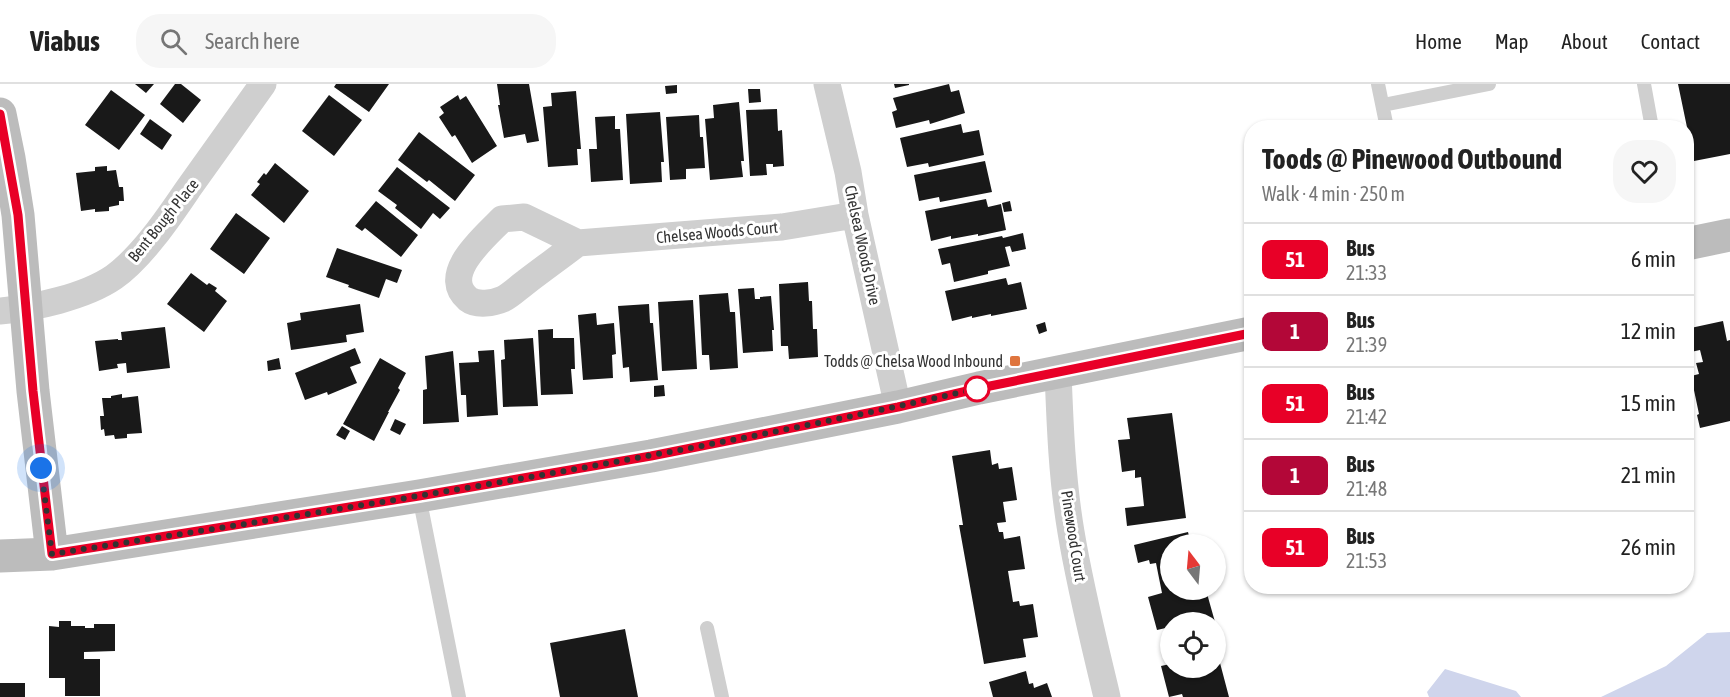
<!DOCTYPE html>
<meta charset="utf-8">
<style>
:root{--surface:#fff;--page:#f6f6f6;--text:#222;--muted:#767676;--line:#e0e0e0}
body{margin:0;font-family:"Asap Condensed",sans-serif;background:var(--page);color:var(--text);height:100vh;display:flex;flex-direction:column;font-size:22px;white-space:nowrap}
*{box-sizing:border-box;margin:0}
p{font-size:20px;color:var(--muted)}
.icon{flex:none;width:33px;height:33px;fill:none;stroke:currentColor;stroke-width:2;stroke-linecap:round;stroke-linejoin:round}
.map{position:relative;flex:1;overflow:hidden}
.sheet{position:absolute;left:1244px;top:36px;width:450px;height:474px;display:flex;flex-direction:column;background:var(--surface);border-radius:24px;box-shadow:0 2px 4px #0004}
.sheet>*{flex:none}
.badge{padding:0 12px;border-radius:9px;font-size:21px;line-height:39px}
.needle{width:39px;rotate:344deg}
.controls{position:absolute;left:1160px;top:450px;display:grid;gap:12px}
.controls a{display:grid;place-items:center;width:66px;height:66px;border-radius:50%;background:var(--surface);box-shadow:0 2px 4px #0004;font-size:30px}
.you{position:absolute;width:30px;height:30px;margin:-15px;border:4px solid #fff;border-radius:50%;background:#1a73e8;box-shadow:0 0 0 9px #1a73e833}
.map>.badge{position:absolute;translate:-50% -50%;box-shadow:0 0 0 3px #fff}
.round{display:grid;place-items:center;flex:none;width:63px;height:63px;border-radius:24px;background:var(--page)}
.summary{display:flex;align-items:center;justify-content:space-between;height:102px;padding:0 18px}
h1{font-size:28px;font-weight:700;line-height:45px}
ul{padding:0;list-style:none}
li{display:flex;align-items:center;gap:18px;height:72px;padding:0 18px;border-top:2px solid var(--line)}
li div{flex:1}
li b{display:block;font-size:22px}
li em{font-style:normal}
li .badge{min-width:66px;font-weight:700;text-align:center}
header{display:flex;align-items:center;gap:36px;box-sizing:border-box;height:84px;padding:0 30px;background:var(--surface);border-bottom:2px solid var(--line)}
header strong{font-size:28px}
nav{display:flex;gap:33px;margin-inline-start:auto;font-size:21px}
.search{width:420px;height:54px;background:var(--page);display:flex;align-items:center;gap:15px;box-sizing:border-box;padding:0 21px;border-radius:24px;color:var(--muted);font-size:22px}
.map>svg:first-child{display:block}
</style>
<header>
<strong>Viabus</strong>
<div class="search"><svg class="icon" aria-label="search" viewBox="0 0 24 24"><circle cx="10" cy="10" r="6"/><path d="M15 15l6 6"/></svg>Search here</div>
<nav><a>Home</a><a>Map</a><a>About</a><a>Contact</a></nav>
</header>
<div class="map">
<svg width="1730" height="613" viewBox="0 0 1730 613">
<rect width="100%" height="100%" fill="#fff"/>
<path fill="#cfd5ec" d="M1730 548V613H1601L1666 582 1707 549Z
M1445 585 1516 607 1521 613H1429L1427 608Z"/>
<path fill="#191919" d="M135 0H154L146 9Z
M175 0H181L201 16 183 39 160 20Z
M336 0H389L369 28 334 3Z
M497 0H529L539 57 527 59 525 50 504 54 498 21H500Z
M894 0H909V1L895 4Z
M949 0 951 8 959 6 965 29 930 40 929 36 896 44 892 28 897 26 893 14Z
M1678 0H1730V70L1694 77Z
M677 1V9L666 10 665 2Z
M748 5H760L761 18 749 19Z
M111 6 145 31 119 66 85 41Z
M576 7 581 65H577L578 81 548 83 543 23 552 22 551 9Z
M329 11 362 36 334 72 302 47Z
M458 11 460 16 466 12 497 62 472 79 455 51 452 53 439 33 444 29 440 23Z
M739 18 744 77H741L743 93 710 96 705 35 714 34 713 21Z
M777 25 778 47 782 46 784 82 773 83V80H766L767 91 750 92 746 26Z
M660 28 664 78H661L662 98 630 100 626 30Z
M699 31 700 53H703L705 84 686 85V95L670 96 666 33Z
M615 32V45H620L623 96 591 98 589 65H597L595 33Z
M150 35 172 51 162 66 140 50Z
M961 40 963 49 979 46 984 71 929 83 928 79 907 83 900 54Z
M419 48 475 91 455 117 429 96 427 98 398 76Z
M985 77 992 108 940 118 939 113 919 117 914 91Z
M275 79 309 107 284 139 251 111 260 100 257 98 264 89 266 91Z
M107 82V87L116 86 119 103H123L124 117H119V121L109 123V127L95 128V125L81 127 76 89 95 87V83Z
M397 83 450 124 440 135 433 129 421 145 395 124 397 121 378 107Z
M986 115 988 123 1001 120 1006 146 978 152V150L951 155V152L931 157 925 127Z
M376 117 418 151 401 173 365 144 362 147 355 142Z
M1010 117 1012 127 1004 128 1002 119Z
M236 129 270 154 244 190 210 165Z
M1023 149 1026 165 1012 168 1010 162 1005 163 1010 182 988 187V190L954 198 950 179 942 181 938 165 1002 152 1003 154Z
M337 164 402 186 397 199 386 195 379 214 348 203 349 201 326 193Z
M191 189 207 201 209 199 217 204 215 207 227 217 204 248 167 220Z
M1006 194 1008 201 1021 198 1027 225 991 232V230L972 234V232L952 237 945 207Z
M808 198 809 217H812L813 245H817L818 273 789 275 788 262H781L779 200Z
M754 204 755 215H760V213L771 212 774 246H772L773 267 743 269 738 205Z
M728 209 730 228H735L738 284 710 286 709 271H702L699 211Z
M693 216 697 285 662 287 658 218Z
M360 220 364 248 346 251 347 258 291 266 287 239 301 236 300 229Z
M649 220 650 239H653L658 296 630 298 629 283 623 284 618 222Z
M596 229 597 241 614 239 616 270 612 271 613 294 583 296 578 231Z
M1723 237 1727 257 1730 256V337L1700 344 1697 331 1699 330 1691 292 1699 290 1696 279 1703 278 1700 266 1686 269V245Z
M1045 238 1047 247 1039 250 1036 241Z
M165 243 170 284 127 289 126 279 117 280 118 284 99 287 95 257 118 255V256H122L121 248Z
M553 245V254H574L575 285H571L573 310 541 311 538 246Z
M533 254 538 322 503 323 501 276 505 275 504 256Z
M355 264 361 279 350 283 357 299 328 311 327 308 305 316 295 289Z
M494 266 498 331 467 333 466 311H461L459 279 479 278 478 267Z
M453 267 459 338 423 340V306L427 305 425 272Z
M279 274 281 285 268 287 267 277Z
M380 274 406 289 398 304 400 306 388 328H389L374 357 343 340Z
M664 301 665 312 654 313V302Z
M122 310V314L138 312 142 349 127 350V354L115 355 114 351 105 352 104 345 101 346 100 332H104L102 314H111V312Z
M1172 329 1186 434 1127 442 1125 424 1144 422 1141 393 1135 394V386L1122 388 1118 356 1130 355 1127 334Z
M395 335 406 340 400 351 390 346Z
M342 342 350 347 345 356 336 351Z
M990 366 992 381 998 379 999 385 1012 383 1017 416 1003 418 1006 438 997 439 999 448H1003L1004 455 1020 452 1025 485 1008 487 1013 518 1019 517 1020 522 1033 520 1038 553 1023 555 1026 573 984 580 959 441H963L952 372Z
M1188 448 1191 460H1170V506H1206L1215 538H1170V543L1157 546 1148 513 1162 509 1156 479 1150 480 1149 476 1138 479 1134 461Z
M59 537H71V542H85V544H94V540H115V567L84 568V575H100V612H65V594H49V542L59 543Z
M625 545 638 613H560L550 559Z
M1215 560 1229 613H1183L1182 610 1169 613 1161 582 1170 580V584H1215Z
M1026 587 1029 600 1033 599 1034 604 1047 599 1052 613H993L989 598Z
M0 599H25V613H0Z"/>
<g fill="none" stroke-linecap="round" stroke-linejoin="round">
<path stroke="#cfcfcf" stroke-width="14" d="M1378 0 1387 44
M1644 0 1652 44
M1383 21 1489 0
M419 412 459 613
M707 544 722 613"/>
<path stroke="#cfcfcf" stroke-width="27" d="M827 0 848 88 855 131 898 323
M578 159C561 172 543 185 526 198 519 203 511 211 503 215 494 219 477 222 468 215 439 190 485 153 502 135L524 133 578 159 782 143 855 131
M0 227C34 224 85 213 114 193 142 173 169 133 188 105 213 70 238 35 263 0
M1058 288C1060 341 1062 395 1071 448 1080 503 1094 558 1107 613"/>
<path stroke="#bcbcbc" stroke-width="33" d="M0 30 9 74 18 131 33 307 52 470
M1686 160 1730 151
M0 472 52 470 419 412 651 372 898 323 979 304 1251 249"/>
</g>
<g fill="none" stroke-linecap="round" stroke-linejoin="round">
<g stroke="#fff" stroke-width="14">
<path id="line" d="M0 30 18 131 33 307 52 470 419 412 651 372 898 323 980 304 1251 249"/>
</g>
<use href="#line" stroke="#e80027" stroke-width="9"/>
<path stroke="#323232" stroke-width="6" stroke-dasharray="0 10.8" d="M41 384 52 470C362 422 673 374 980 304L977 305"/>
</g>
<rect fill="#df753e" stroke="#fff" stroke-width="2" x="1009" y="271" width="12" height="12" rx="3"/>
<circle fill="#fff" stroke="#e80027" stroke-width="3" cx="977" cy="305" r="12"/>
<g text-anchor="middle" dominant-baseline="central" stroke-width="6" stroke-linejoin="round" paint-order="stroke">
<g font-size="16" fill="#323232" stroke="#fff">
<text transform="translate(163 136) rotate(-51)">Bent Bough Place</text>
<text transform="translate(717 148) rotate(-5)">Chelsea Woods Court</text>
<text transform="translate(863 161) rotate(78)">Chelsea Woods Drive</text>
<text transform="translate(1074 452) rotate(81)">Pinewood Court</text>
</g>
<g font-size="16" fill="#323232" stroke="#fff" text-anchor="end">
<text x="1003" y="277">Todds @ Chelsa Wood Inbound</text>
</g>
</g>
</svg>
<div class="controls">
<a><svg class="needle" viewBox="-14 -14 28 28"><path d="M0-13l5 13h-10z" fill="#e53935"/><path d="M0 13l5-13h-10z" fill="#767676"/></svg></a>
<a><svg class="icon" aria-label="locate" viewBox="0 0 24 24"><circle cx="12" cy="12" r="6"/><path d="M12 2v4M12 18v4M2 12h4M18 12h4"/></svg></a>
</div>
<div class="you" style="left:41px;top:384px"></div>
<section class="sheet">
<div class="summary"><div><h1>Toods @ Pinewood Outbound</h1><p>Walk · 4 min · 250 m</p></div><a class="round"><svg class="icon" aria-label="heart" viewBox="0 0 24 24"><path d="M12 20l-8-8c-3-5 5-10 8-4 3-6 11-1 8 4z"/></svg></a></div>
<ul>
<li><span class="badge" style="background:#e80027;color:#fff">51</span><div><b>Bus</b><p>21:33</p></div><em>6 min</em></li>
<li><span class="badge" style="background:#b30738;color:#fff">1</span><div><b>Bus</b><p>21:39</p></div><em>12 min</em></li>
<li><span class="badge" style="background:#e80027;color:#fff">51</span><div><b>Bus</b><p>21:42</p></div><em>15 min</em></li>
<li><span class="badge" style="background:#b30738;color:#fff">1</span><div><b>Bus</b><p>21:48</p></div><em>21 min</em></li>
<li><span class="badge" style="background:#e80027;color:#fff">51</span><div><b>Bus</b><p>21:53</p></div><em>26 min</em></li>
</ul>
</section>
</div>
